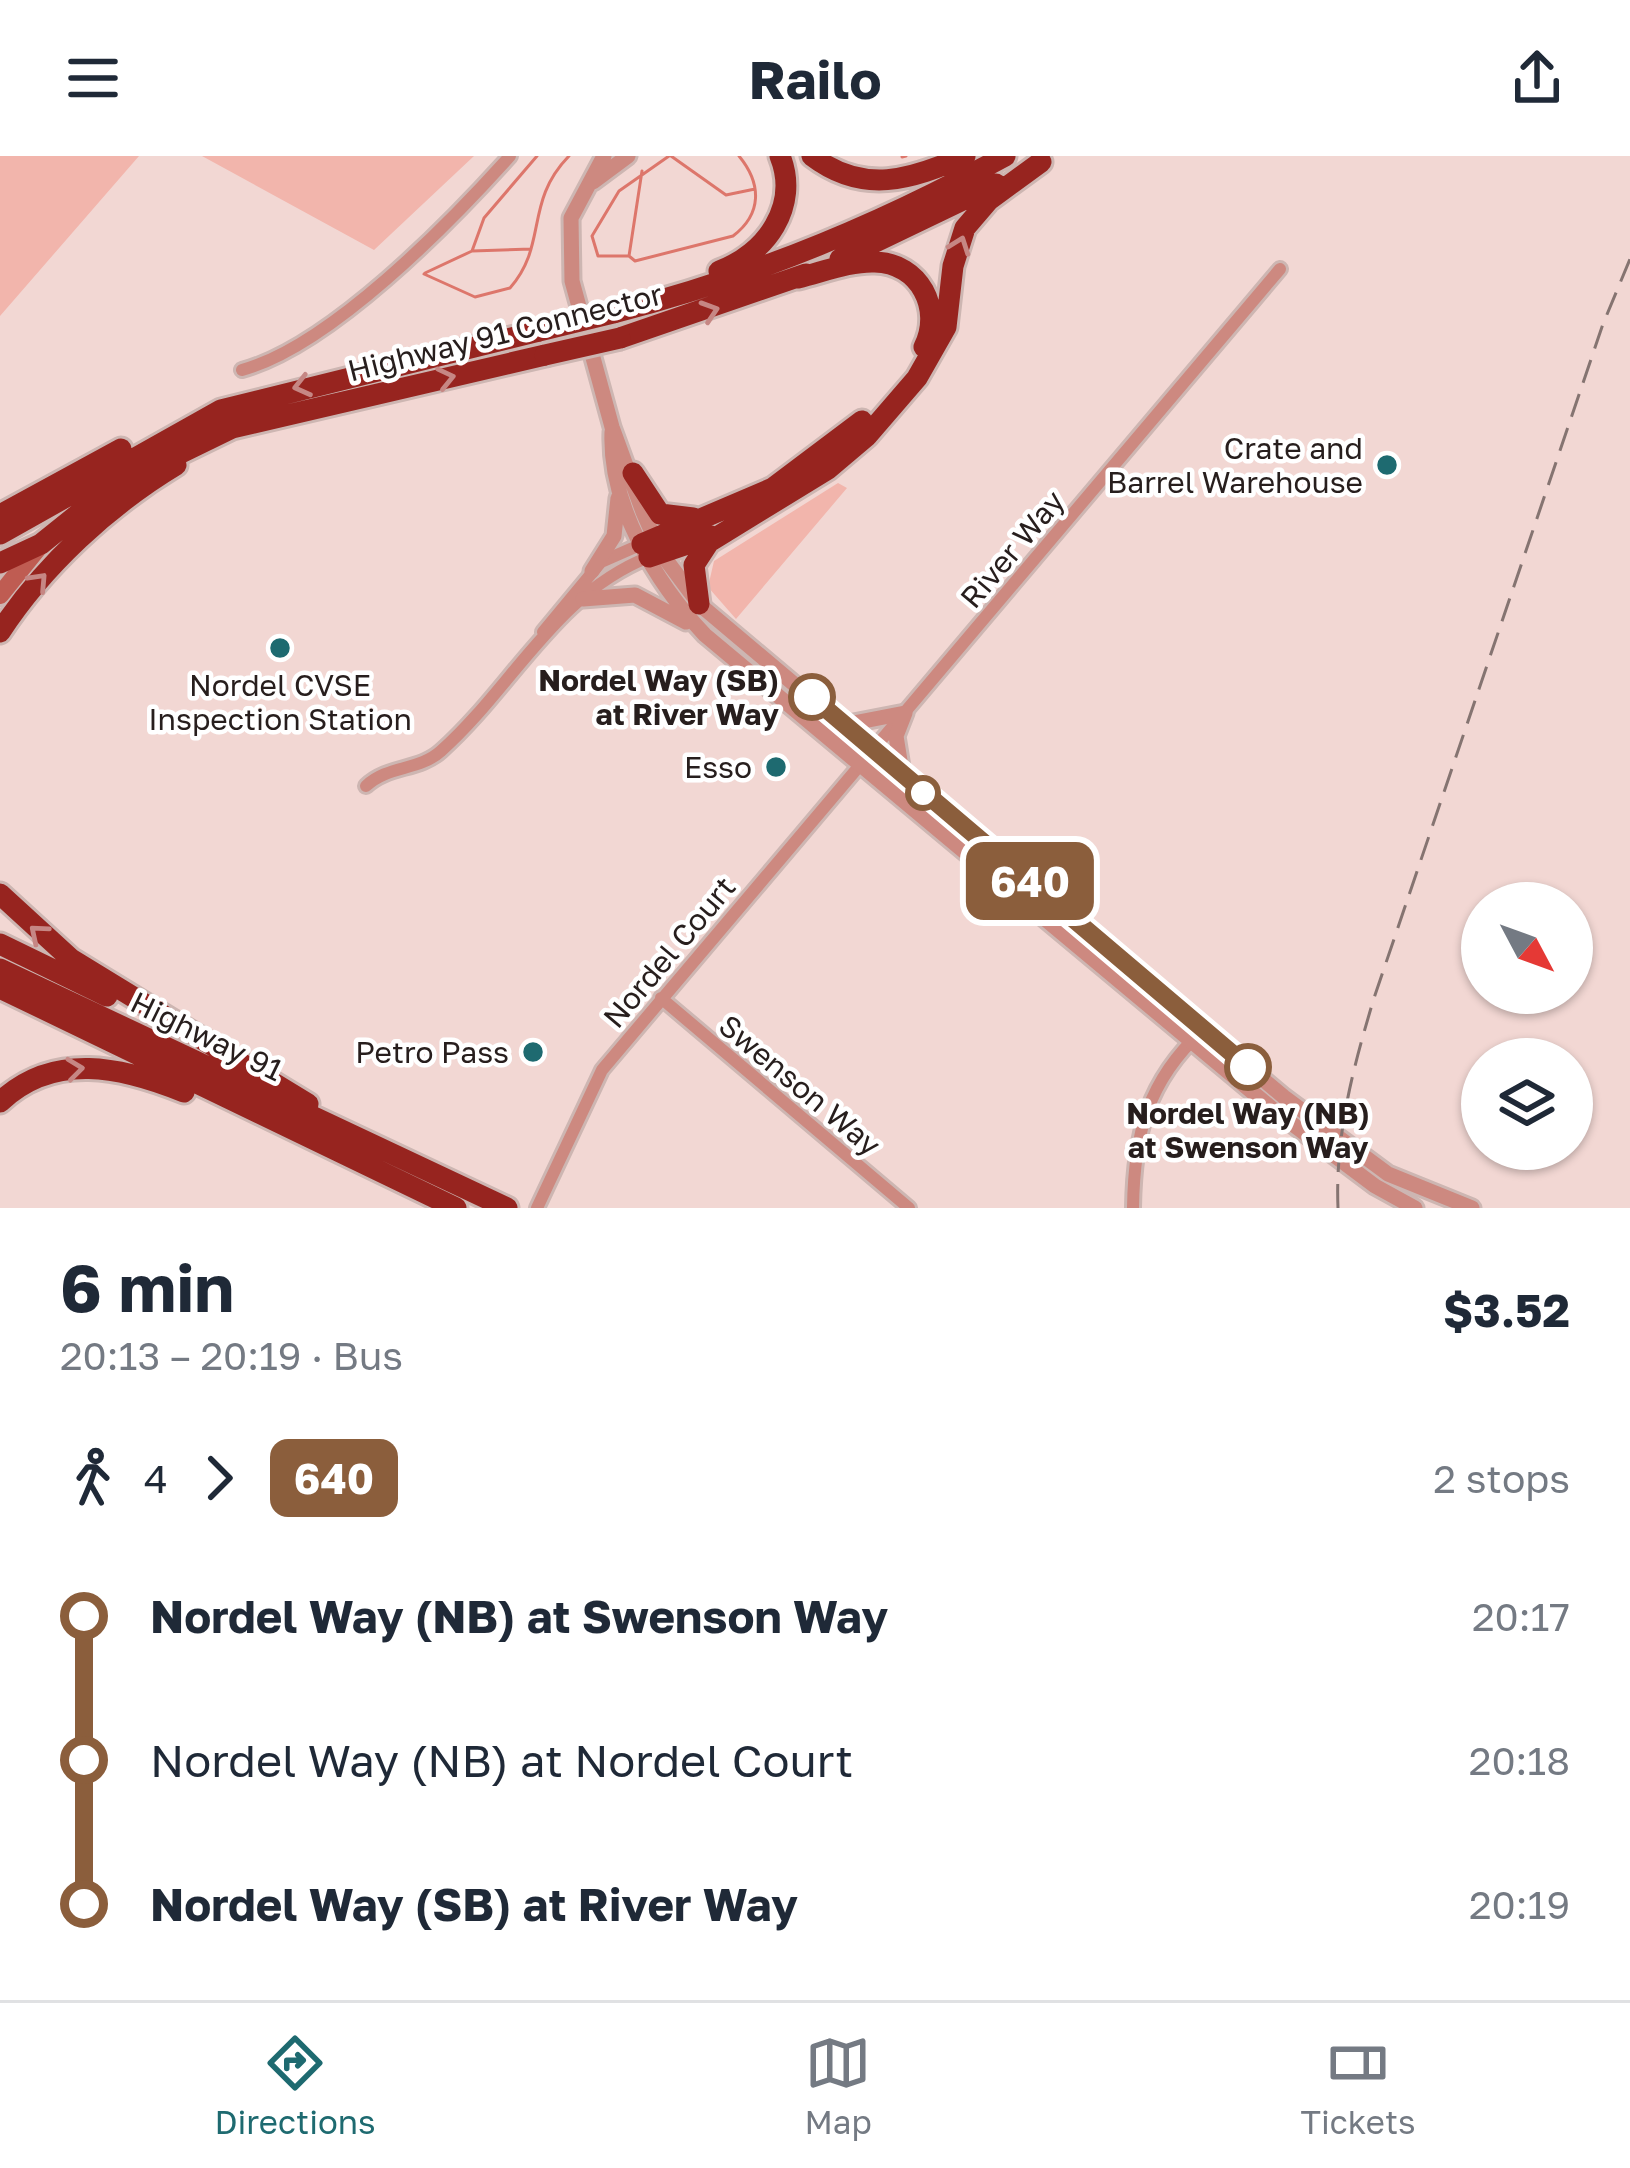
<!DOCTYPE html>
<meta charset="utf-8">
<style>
:root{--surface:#fff;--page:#f6f6f7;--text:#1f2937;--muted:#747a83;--line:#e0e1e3;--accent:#1e6a70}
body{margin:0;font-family:"Golos Text",sans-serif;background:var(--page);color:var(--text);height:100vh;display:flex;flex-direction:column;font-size:45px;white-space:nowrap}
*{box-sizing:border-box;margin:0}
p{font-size:39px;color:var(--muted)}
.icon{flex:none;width:66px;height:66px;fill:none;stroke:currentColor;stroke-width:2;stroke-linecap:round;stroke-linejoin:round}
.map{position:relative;height:1052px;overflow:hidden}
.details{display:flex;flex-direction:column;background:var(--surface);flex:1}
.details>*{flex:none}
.badge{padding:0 24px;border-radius:18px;font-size:42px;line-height:78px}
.needle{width:78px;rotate:131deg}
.buttons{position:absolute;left:1461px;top:726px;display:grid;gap:24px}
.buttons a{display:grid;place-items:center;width:132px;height:132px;border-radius:50%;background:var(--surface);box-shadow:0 3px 9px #0004;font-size:60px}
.map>.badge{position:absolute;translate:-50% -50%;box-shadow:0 0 0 6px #fff}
.legs{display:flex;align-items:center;gap:18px;height:132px;padding:0 60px;font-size:39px}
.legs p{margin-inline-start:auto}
.overview{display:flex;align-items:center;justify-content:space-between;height:204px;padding:0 60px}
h1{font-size:66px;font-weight:700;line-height:90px}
ul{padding:0 60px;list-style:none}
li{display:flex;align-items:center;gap:42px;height:144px;font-size:45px}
li i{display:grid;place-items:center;width:18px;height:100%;margin:0 15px;background:currentColor}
li i::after{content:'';width:30px;height:30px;margin:-15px;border:9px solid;border-radius:50%;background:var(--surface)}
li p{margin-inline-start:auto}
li:first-child i{background:linear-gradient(#0000 50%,currentColor 0)}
li:last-child i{background:linear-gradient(currentColor 50%,#0000 0)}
header{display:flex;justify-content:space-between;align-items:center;height:156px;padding:0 60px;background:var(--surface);font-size:54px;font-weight:700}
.tab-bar{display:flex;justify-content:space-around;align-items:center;height:168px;border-top:3px solid var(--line);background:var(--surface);font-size:33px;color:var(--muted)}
.tab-bar a{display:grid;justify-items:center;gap:6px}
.tab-bar .selected{color:var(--accent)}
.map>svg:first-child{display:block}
</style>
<header><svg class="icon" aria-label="menu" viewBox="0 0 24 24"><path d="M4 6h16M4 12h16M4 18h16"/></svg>Railo<svg class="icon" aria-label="share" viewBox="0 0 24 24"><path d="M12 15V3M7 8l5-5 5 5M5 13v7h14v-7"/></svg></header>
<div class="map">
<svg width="1630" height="1052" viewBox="0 0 1630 1052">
<rect width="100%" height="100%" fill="#f2d7d3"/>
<path fill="#f2b5ac" d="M0 0H139L0 160Z
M202 0H474L374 94Z
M838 327 847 332 736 463 708 431 714 405Z"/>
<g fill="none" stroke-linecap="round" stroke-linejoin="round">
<path stroke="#dd766b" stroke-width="3" d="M671 0 726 39 755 33
M902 1 906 0
M642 15 629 100 635 105 733 80C762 58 762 28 739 0
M472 95 484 62 537 0
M628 100H598L592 80 619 35 669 0
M425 117 472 95 531 93
M424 118 475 141 510 132C548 89 524 46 569 0"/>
<g stroke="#cdb6b2" stroke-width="18">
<path id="minor" d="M242 214C330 190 449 68 510 0
M543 476 601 406 642 388
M366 630C388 609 419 615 441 595 512 532 556 437 649 401
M661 842 909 1052
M537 1052 602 914 1280 113
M1133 1052C1134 979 1147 925 1203 874"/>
</g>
<g stroke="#cdb6b2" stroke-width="21">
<path id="tertiary" d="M604 0 571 62 572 125 612 271 643 356 661 397 699 448 1284 941 1388 1018 1472 1052
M593 26 628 0
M612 276C609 350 656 427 705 479L1275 955 1375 1030 1415 1052
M592 415 614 380 618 342
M583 443 635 439 686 466
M843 569 905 557
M902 617 896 580 905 557"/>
</g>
<g stroke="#cdb6b2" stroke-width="24">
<path id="secondary" d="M0 439 38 392"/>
</g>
<g stroke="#cdb6b2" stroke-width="27">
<path id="motorway" d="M812 0C863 39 911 24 965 0
M840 103 996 28
M719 115C766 98 800 50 780 0
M798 122C823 116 850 105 875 106 920 107 943 153 924 191
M613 157C751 122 880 69 1005 0
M620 182 806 118
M633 317 660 358 693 362
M0 359 121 293
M0 378 221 254 539 175
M642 388 773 332 862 265
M649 401 711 380
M0 407 41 388 113 330 232 272 545 199
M699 448 694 409 709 386 828 313 867 280 917 222 946 171 953 110 965 72 989 44 1041 6
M0 476C43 410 108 350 176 309
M0 738 71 803 308 948
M0 788 107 840
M0 813 507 1052
M0 832 456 1052
M0 946C54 895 122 911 184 936"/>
</g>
<use href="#minor" stroke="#cd8980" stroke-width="12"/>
<use href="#tertiary" stroke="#cd8980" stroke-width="15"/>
<use href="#secondary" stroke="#bf5c52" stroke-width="18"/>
<use href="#motorway" stroke="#97241f" stroke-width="21"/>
<path stroke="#857471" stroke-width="3" stroke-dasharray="24 12" stroke-linecap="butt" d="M1338 1052C1335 979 1353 912 1374 842L1603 168 1630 103"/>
<g stroke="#cdb6b2" stroke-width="27" stroke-linecap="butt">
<path id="motorway-bridge" d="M539 175 613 157
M545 199 620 182"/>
</g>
<use href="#motorway-bridge" stroke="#97241f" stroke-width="21"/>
</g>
<defs><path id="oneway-chevron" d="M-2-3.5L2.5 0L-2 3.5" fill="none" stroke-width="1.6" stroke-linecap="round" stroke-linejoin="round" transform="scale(3)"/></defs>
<g stroke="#c68784">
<use href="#oneway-chevron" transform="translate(960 89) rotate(-70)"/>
<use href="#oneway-chevron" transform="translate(710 155) rotate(-18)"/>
<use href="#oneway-chevron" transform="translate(446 222) rotate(-13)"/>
<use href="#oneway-chevron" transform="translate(302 230) rotate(166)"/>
<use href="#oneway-chevron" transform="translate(39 425) rotate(-47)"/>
<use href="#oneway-chevron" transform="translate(38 777) rotate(-140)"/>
<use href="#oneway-chevron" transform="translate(75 913) rotate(-7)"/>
</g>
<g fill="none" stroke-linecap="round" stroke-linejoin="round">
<g stroke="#fff" stroke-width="27">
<path id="line-1" d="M812 541 1248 911"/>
</g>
<use href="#line-1" stroke="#8b5e3c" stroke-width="18"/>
</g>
<g fill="#1e6a70" stroke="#fff" stroke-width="4.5">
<circle cx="1387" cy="309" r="12"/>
<circle cx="280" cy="492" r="12"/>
<circle cx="776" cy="611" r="12"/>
<circle cx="533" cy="896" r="12"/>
</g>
<g fill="#fff" stroke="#8b5e3c" stroke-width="6">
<circle cx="812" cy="541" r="21"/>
<circle cx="923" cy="637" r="15"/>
<circle cx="1248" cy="911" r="21"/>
</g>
<g text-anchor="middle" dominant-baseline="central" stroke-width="9" stroke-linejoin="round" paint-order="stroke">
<g font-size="30" fill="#271e1d" stroke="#fff">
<text transform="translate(505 176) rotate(-14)">Highway 91 Connector</text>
<text transform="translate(1012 393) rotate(-50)">River Way</text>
<text transform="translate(669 796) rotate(-50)">Nordel Court</text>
<text transform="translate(207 880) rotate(26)">Highway 91</text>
<text transform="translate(800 929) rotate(40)">Swenson Way</text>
</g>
<g font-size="30" fill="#271e1d" stroke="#fff" text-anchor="end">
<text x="1363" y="292">Crate and<tspan x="1363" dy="34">Barrel Warehouse</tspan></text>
<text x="280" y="529" text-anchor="middle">Nordel CVSE<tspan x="280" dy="34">Inspection Station</tspan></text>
<text x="752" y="611">Esso</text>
<text x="509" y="896">Petro Pass</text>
</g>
<g font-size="30" font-weight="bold" fill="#271e1d" stroke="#fff" text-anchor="end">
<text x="779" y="524">Nordel Way (SB)<tspan x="779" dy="34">at River Way</tspan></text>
<text x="1248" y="957" text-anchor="middle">Nordel Way (NB)<tspan x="1248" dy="34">at Swenson Way</tspan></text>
</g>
</g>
</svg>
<div class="buttons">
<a><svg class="needle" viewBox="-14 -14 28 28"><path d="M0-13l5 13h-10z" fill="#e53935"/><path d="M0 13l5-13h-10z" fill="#747a83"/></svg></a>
<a><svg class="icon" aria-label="layers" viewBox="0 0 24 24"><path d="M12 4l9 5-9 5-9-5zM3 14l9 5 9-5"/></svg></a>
</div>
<b class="badge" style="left:1030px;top:725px;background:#8b5e3c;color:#fff">640</b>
</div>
<section class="details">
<div class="overview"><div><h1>6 min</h1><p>20:13 – 20:19 · Bus</p></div><b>$3.52</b></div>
<div class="legs"><svg class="icon" aria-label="walk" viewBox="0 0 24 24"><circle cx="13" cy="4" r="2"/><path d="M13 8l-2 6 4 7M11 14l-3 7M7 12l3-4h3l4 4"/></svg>4<svg class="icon" aria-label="forward" viewBox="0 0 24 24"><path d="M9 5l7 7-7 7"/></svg><b class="badge" style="background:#8b5e3c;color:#fff">640</b><p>2 stops</p></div>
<ul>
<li><i style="color:#8b5e3c"></i><b>Nordel Way (NB) at Swenson Way</b><p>20:17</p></li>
<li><i style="color:#8b5e3c"></i><span>Nordel Way (NB) at Nordel Court</span><p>20:18</p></li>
<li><i style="color:#8b5e3c"></i><b>Nordel Way (SB) at River Way</b><p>20:19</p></li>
</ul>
</section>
<nav class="tab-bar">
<a class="selected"><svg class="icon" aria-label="directions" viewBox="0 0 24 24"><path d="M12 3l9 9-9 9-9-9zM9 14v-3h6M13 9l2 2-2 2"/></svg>Directions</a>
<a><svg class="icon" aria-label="map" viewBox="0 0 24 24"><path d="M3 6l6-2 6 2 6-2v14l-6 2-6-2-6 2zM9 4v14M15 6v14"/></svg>Map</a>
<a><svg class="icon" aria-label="tickets" viewBox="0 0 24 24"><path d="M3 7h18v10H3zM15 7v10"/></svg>Tickets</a>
</nav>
